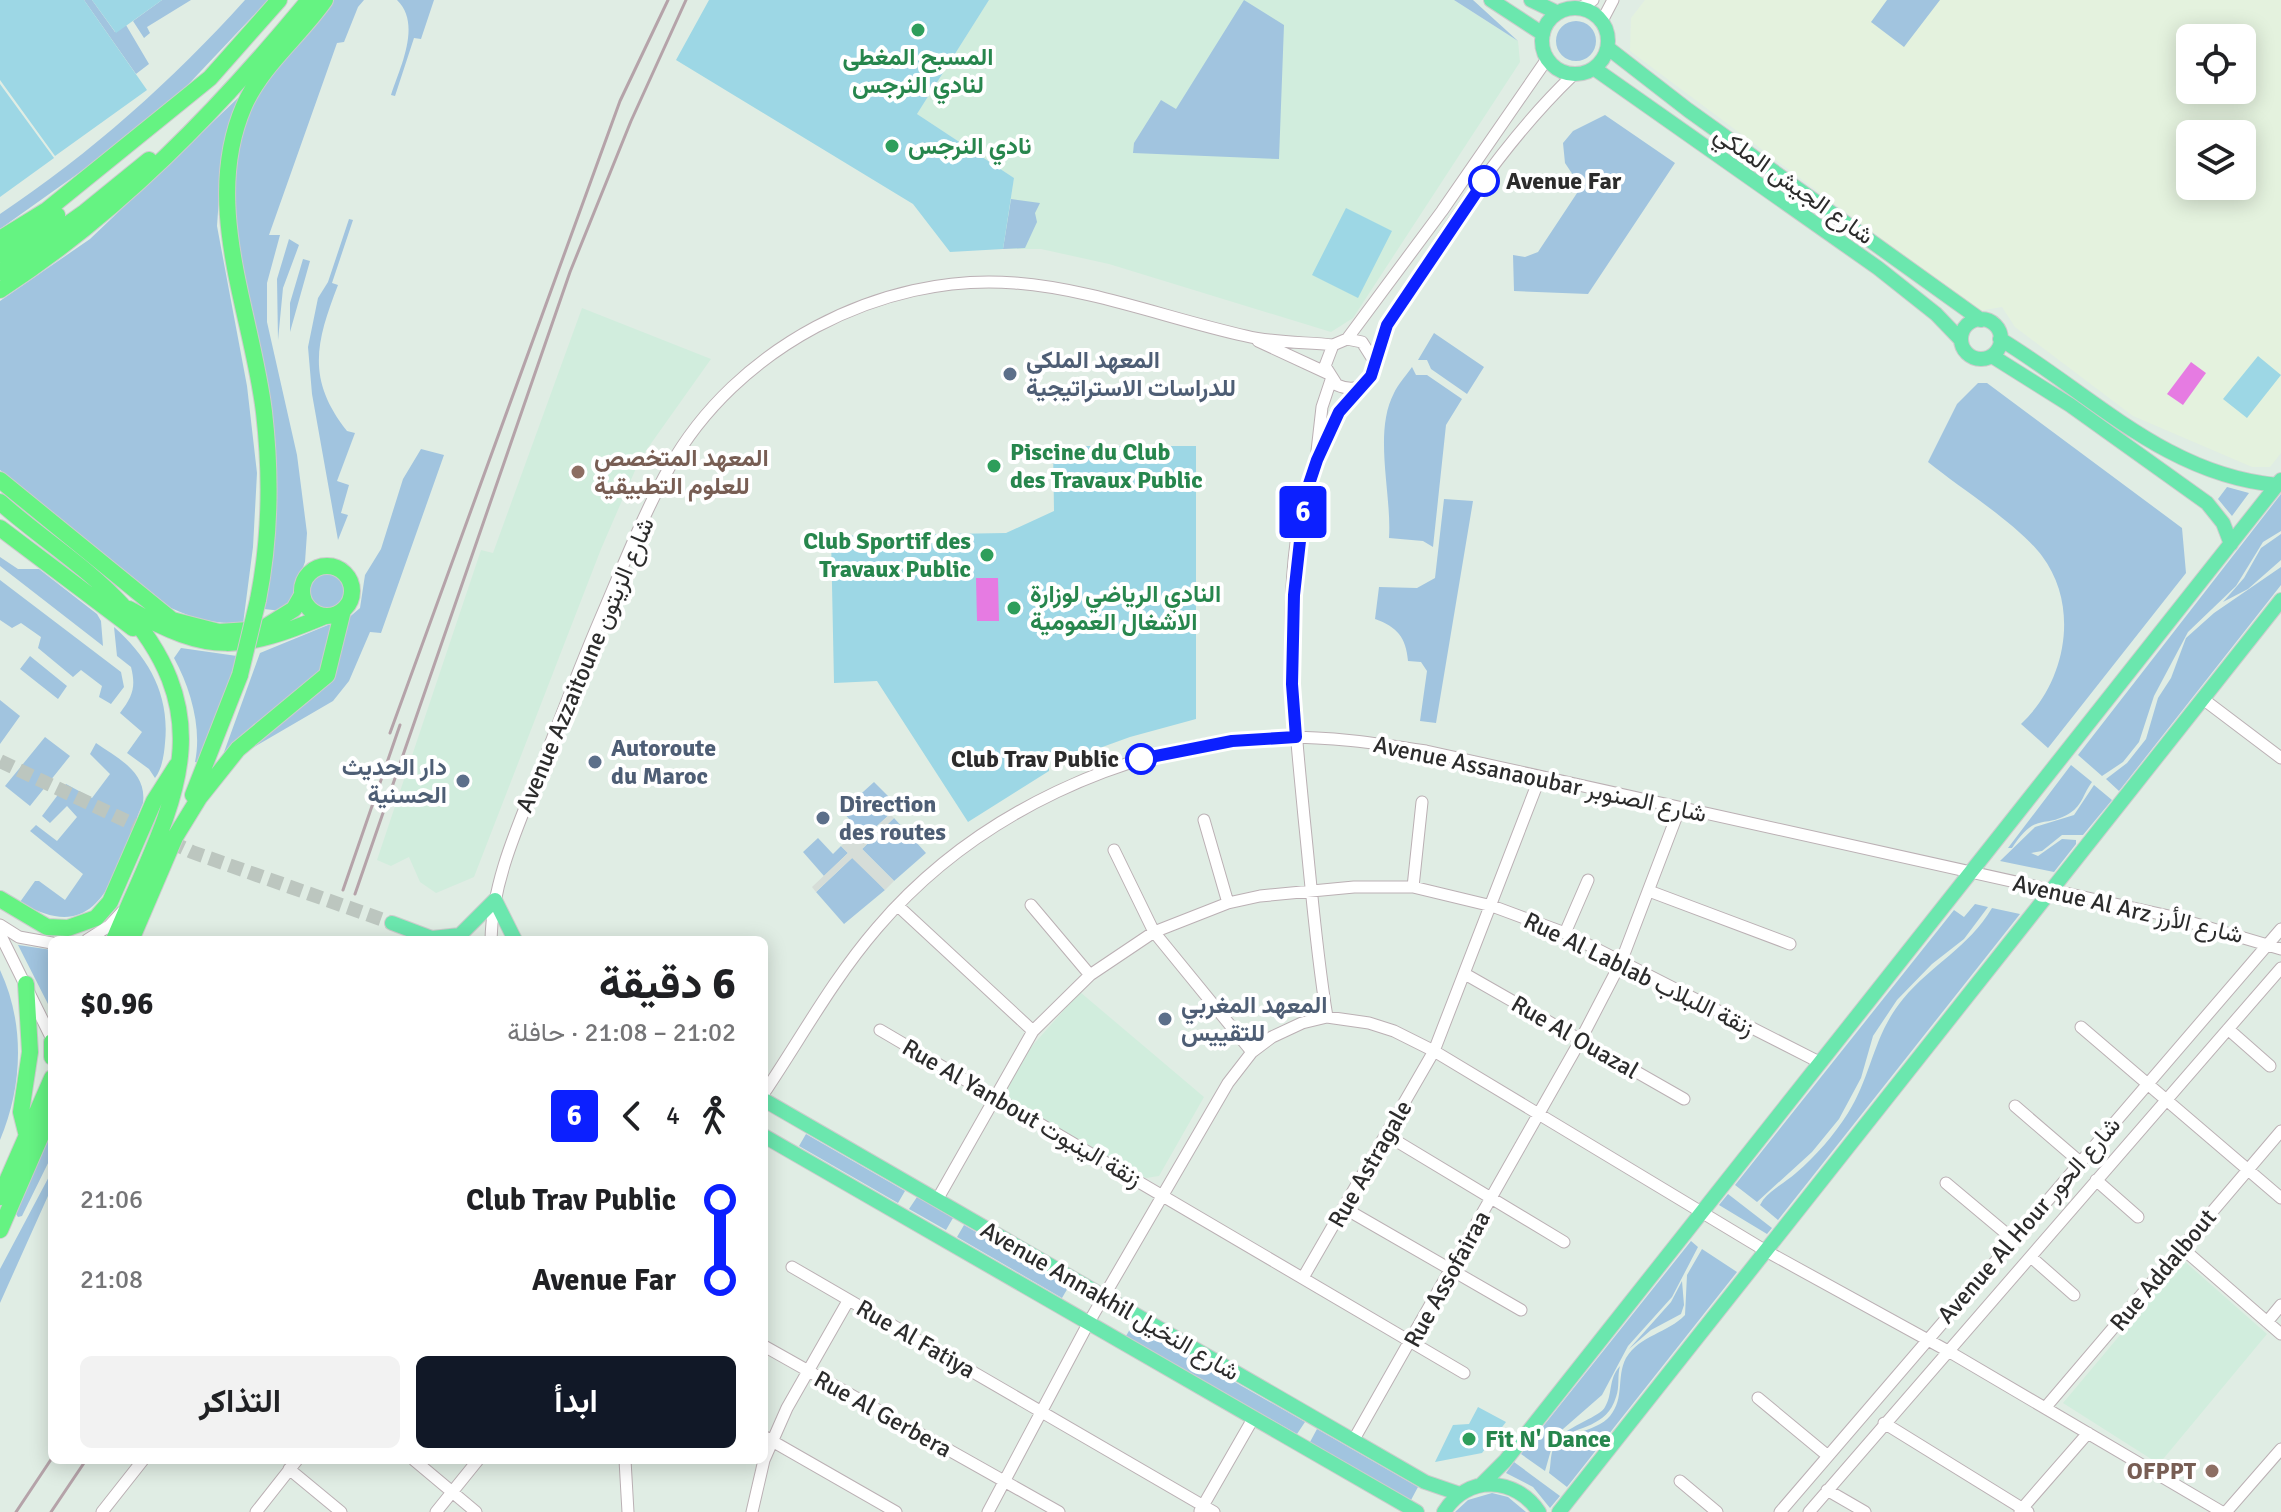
<!DOCTYPE html>
<html lang="ar">
<meta charset="utf-8">
<style>
:root{--surface:#fff;--page:#f2f2f2;--text:#202124;--muted:#757577;--accent:#111827}
body{margin:0;font-family:Signika,Vazirmatn,sans-serif;background:var(--page);color:var(--text);direction:rtl;height:100vh;display:flex;flex-direction:column;font-size:30px;white-space:nowrap}
*{box-sizing:border-box;margin:0}
p{font-size:26px;color:var(--muted)}
.icon{flex:none;width:44px;height:44px;fill:none;stroke:currentColor;stroke-width:2;stroke-linecap:round;stroke-linejoin:round}
.map{position:relative;flex:1;overflow:hidden;direction:ltr}
.sheet{position:absolute;left:48px;top:936px;width:720px;height:528px;display:flex;flex-direction:column;background:var(--surface);border-radius:12px;box-shadow:0 4px 20px #0003;direction:rtl}
.sheet>*{flex:none}
.badge{padding:0 16px;border-radius:6px;font-size:28px;line-height:52px}
.tools{position:absolute;left:2176px;top:24px;display:grid;gap:16px}
.tools a{display:grid;place-items:center;width:80px;height:80px;border-radius:12px;background:var(--surface);box-shadow:0 4px 20px #0003;font-size:40px}
.map>.badge{position:absolute;translate:-50% -50%;box-shadow:0 0 0 4px #fff}
.legs{display:flex;align-items:center;gap:12px;height:88px;padding:0 32px;font-size:26px}
.legs p{margin-inline-start:auto}
.overview{display:flex;align-items:center;justify-content:space-between;height:136px;padding:0 32px}
h1{font-size:44px;font-weight:700;line-height:60px}
.button{display:flex;gap:16px;margin-top:auto;padding:16px 32px}
.button a{flex:1;height:92px;border-radius:12px;background:var(--accent);color:#fff;font-size:32px;font-weight:700;line-height:92px;text-align:center}
.button a+a{background:var(--page);color:var(--text)}
ul{padding:0 32px;list-style:none}
li{display:flex;align-items:center;gap:28px;height:80px;font-size:30px}
li i{display:grid;place-items:center;width:12px;height:100%;margin:0 10px;background:currentColor}
li i::after{content:'';width:20px;height:20px;margin:-10px;border:6px solid;border-radius:50%;background:var(--surface)}
li p{margin-inline-start:auto}
li:first-child i{background:linear-gradient(#0000 50%,currentColor 0)}
li:last-child i{background:linear-gradient(currentColor 50%,#0000 0)}
.map>svg:first-child{display:block}
</style>
<div class="map">
<svg width="2281" height="1512" viewBox="0 0 2281 1512">
<rect width="100%" height="100%" fill="#e0ede4"/>
<path fill="#d1eddd" d="M989 0H1454L1518 41 1520 62 1353 318 1331 332 1109 264 1041 249H1003L1014 178 917 114Z
M582 308 711 359 640 459 601 549 474 877 436 893 420 882 409 857 391 866 377 860 481 550 493 553Z
M1080 992 1204 1097 1159 1176 1146 1178 1010 1100 1007 1084 1025 1054Z
M2183 1260 2267 1334 2159 1464 2063 1403Z"/>
<path fill="#e4f2de" fill-rule="evenodd" d="M1645 0H2281V453L2270 467H2252L2133 416 2015 327 2002 307 1978 311 1630 51 1631 18ZM2190 38H2242V90H2190ZM2190 134H2242V186H2190Z"/>
<path fill="#a1c4df" d="M84 0H92L115 32 126 25 149 64 136 74Z
M162 0H191L147 27 150 33 144 38 133 21Z
M245 0H268L183 90 90 165 0 229V214C90 154 173 80 245 0Z
M333 0H364L358 7 344 42 337 43 269 235H280L267 283V322L297 455 307 533 305 562 291 600 282 611 264 609 274 534 232 192 241 135 259 91Z
M397 0H434L421 39 414 38 395 96 391 95C400 67 422 24 397 0Z
M1244 0 1284 25 1279 159 1133 153 1134 143 1161 100 1176 109Z
M1454 0H1473L1518 41Z
M1887 0H1940L1904 47 1871 22Z
M1556 41a20 20 0 1 1 40 0a20 20 0 1 1-40 0Z
M239 97 222 154 217 226 247 386 257 473 253 547 243 624C216 623 196 620 171 608L0 470V301L90 239Z
M1605 115 1675 163 1588 294 1514 291 1513 255 1525 257 1538 252 1581 187 1565 163 1563 143 1573 131Z
M1011 199 1040 203 1035 213 1037 222 1025 248 1003 249Z
M349 219 353 220 332 283 338 285C316 342 306 379 347 431L355 433 337 481 349 485 341 513 348 515 338 540 312 394 308 347 318 298 328 282Z
M289 239 299 245 283 288 278 340 277 279Z
M303 259 310 261 290 332V303Z
M1434 333 1484 367 1467 394 1431 369 1427 360H1418Z
M1412 367 1416 375H1427L1462 399 1446 425 1433 547 1423 541 1389 538C1392 494 1373 433 1394 393 1398 384 1406 376 1412 367Z
M1978 383H1987L2182 528 2186 573 2048 748 2021 724C2065 683 2081 608 2042 556 2019 525 1960 488 1928 462L1957 404Z
M421 449 444 455 381 633 370 632 349 681 333 701 254 747 335 671 346 620 360 608 365 575 381 549 403 479Z
M2227 487 2249 493 2232 516 2218 499Z
M2281 494V531L2263 542 2236 586 2188 632 2154 696 2139 742 2123 762 2102 776 2078 755Z
M1444 499 1473 501 1436 723 1420 721 1427 671 1421 662 1408 661C1406 637 1397 627 1375 619L1379 587 1417 588 1435 578Z
M2281 534V560L2248 589 2223 602 2244 578 2261 548Z
M0 557 18 569H39L97 614 101 621 103 646 0 566Z
M2281 567V585L2119 791 2106 779 2127 763 2146 739 2158 698 2171 678 2186 638 2214 613Z
M309 591a19 19 0 1 1 38 0a19 19 0 1 1-38 0Z
M0 580 121 672 124 687 111 704 99 697 102 686 81 670 73 677 38 648 41 637 21 623 12 628 0 620Z
M328 625H332L324 668 304 688 253 725 223 755 260 653Z
M114 627C149 658 170 695 165 743 164 755 162 769 155 778L149 769 127 753 142 732 120 713C133 696 136 687 131 667L117 656Z
M181 648 237 656 238 659 199 763 195 762C202 729 191 689 174 658Z
M30 656 67 686 58 699 20 669Z
M0 700 20 716 0 744Z
M45 737 70 756 30 806 5 786Z
M96 743C119 759 147 772 143 803 116 865 105 952 20 902L35 881H39L65 900 83 874 30 831 36 825 57 841 77 817 67 806 50 823 42 816 66 784 92 798 110 774 90 754Z
M2071 765 2092 782C2084 792 2082 806 2070 813 2043 830 2037 810 2012 848H2008Z
M874 782 892 800 884 807 890 814 857 844 850 838 859 830 842 811Z
M2094 785 2112 800 2083 835H2062L2042 851 2031 853 2038 856 2062 839 2076 840V844L2054 872 2000 861 2035 827 2074 815Z
M894 818 926 853 894 881 862 849Z
M818 838 833 854 841 846 848 853 824 876 803 852Z
M853 857 885 890 844 924 816 892Z
M1975 904 1988 907 1964 939 1932 964 1897 1000 1873 1036 1861 1078 1839 1119 1812 1152 1757 1202 1735 1185 1954 910 1964 917Z
M1992 908 2020 914 1778 1220 1760 1205 1763 1200C1772 1189 1786 1182 1796 1173 1816 1156 1834 1135 1848 1113 1872 1075 1873 1035 1903 999 1931 965 1969 947 1992 908Z
M18 945 52 950V1010L48 1004Z
M0 970C25 1023 23 1086 0 1140Z
M52 1127V1155L22 1216 18 1217 15 1212Z
M806 1134 905 1191 898 1203 799 1146Z
M52 1171V1187L0 1303V1269Z
M1728 1194 1772 1228 1767 1234 1719 1205Z
M917 1197 953 1218 946 1230 909 1209Z
M964 1225 1069 1286 1062 1298 957 1237Z
M1691 1241 1698 1247 1672 1297 1628 1346 1602 1395 1555 1436 1545 1471 1521 1454Z
M1702 1249 1737 1272 1567 1487 1549 1473C1551 1466 1550 1457 1553 1449 1559 1433 1596 1433 1610 1416 1625 1398 1616 1377 1626 1358 1640 1335 1668 1333 1685 1315L1687 1275Z
M1682 1281 1684 1305 1681 1314 1651 1330 1629 1349 1671 1302Z
M1133 1324 1305 1422 1297 1434 1126 1336Z
M1620 1366C1617 1376 1620 1387 1616 1397 1607 1427 1579 1426 1557 1439 1569 1426 1601 1416 1605 1407 1613 1394 1608 1379 1620 1366Z
M1317 1429 1418 1487 1411 1500 1310 1442Z
M1514 1462 1560 1496 1550 1508 1533 1487 1506 1473Z
M1492 1493 1508 1497 1526 1512H1455L1468 1500Z"/>
<path fill="#9dd7e5" d="M0 0H84L147 90 55 156 0 80Z
M92 0H162L116 33Z
M709 0H989L917 114 1014 178 1003 249 950 252 913 204 676 60Z
M0 84 54 158 0 197Z
M1346 208 1392 231 1358 298 1312 275Z
M2258 356 2281 375 2247 418 2223 399Z
M1053 446H1196V719L1130 737 1061 762 1049 760V771L968 822 877 681 834 683 831 536 1006 533 1054 511Z
M1478 1407 1506 1422 1482 1453 1435 1462 1453 1425 1469 1424Z"/>
<path fill="#d6ddd8" d="M890 814 894 818 862 849 894 881 885 890 852 858 816 892 812 887 848 853 841 846 850 838 858 844Z"/>
<path fill="#e67be2" d="M2191 362 2206 373 2183 405 2167 394Z
M976 578H998L999 621H977Z"/>
<g fill="none" stroke-linecap="round" stroke-linejoin="round">
<path stroke="#bcc6bf" stroke-width="14" stroke-dasharray="14 7" stroke-linecap="butt" d="M0 761 192 852 392 923"/>
<g stroke="#bbb0b4" stroke-width="13">
<path id="minor" d="M1580 8 1593 0
M1602 21 1613 0
M1347 339 1442 211 1547 59
M1258 341 1327 373
M1374 361 1362 342 1347 339 1333 345 1325 366 1337 385C1346 389 1357 390 1366 383 1377 373 1380 337 1390 321 1443 235 1500 145 1573 75
M1317 451 1322 407 1331 380
M2203 699 2281 758
M1204 820 1228 903
M1114 850 1154 932 1252 1052
M1413 887 1422 802
M1649 891 1790 944
M1031 905 1090 975
M898 906 1033 1031
M0 925 19 937 52 943
M1565 933 1588 880
M0 934 52 1039
M87 940 109 926 122 912
M491 940C492 882 518 826 539 773 559 722 578 671 599 622 621 571 642 517 669 468 735 349 880 272 1015 283 1093 289 1169 319 1246 336 1274 343 1305 342 1333 345
M1465 974 1684 1099
M1327 1017C1316 951 1311 884 1304 817 1292 688 1265 491 1359 386
M2081 1027 2281 1198
M2228 1029 2270 1066
M880 1030 1464 1373
M764 1093C801 1038 833 979 877 928 974 814 1126 743 1275 737 1327 736 1376 743 1426 751L2169 916 2281 949
M2015 1106 2080 1162
M1388 1136 1564 1242
M2096 1180 2138 1217
M1946 1183 2014 1240
M937 1200 1033 1031 1090 975 1154 932 1228 903 1260 896 1354 887H1413L1492 906 1565 933 1821 1063
M1344 1208 1521 1310
M2182 1248 2281 1334
M2031 1257 2074 1295
M792 1267 1214 1512
M1304 1276 1434 1051 1540 777
M2267 1322 2281 1305
M764 1346 1059 1512
M1758 1398 1828 1456
M2045 1408 2281 1131
M1884 1423 2028 1512
M765 1437 896 1512
M1353 1441 1580 1041 1621 962 1679 810
M414 1460 476 1512
M625 1460 628 1512
M764 1460 787 1408 848 1301
M289 1469 341 1512
M1680 1481 1717 1512
M1827 1490 1865 1512
M1200 1511 1254 1417
M2020 1511 2088 1433
M102 1512 143 1460
M256 1512 297 1460
M436 1512 478 1460
M752 1512 764 1460
M988 1512 1089 1322 1228 1083 1252 1052 1272 1037 1302 1023 1327 1017 1369 1023 1394 1031 1434 1051 1766 1251 1948 1351 2222 1512
M1780 1512 2281 929
M1809 1512 2281 968
M2226 1512 2281 1449"/>
</g>
<g stroke="#ccc" stroke-width="16">
<path id="major" d="M1491 0 1543 34
M1531 0 1558 13
M1542 41a33 33 0 1 1 66 0a33 33 0 1 1-66 0Z
M1608 48 1688 110 1981 320
M1595 69 1878 268 1936 314 1961 340
M1961 339a20 20 0 1 1 40 0a20 20 0 1 1-40 0Z
M2000 339C2091 394 2166 475 2277 485
M1992 356 2070 405 2207 503 2223 523 2231 544
M392 923 437 940
M432 938 460 935 495 900 515 940
M764 1100 1425 1482 1460 1494
M764 1136 1417 1512
M1481 1485 1505 1461 2281 480
M1444 1512C1467 1474 1516 1477 1539 1512
M1559 1512 2281 600"/>
</g>
<g stroke="#ccc" stroke-width="18">
<path id="highway" d="M0 239 47 210 210 78 279 0
M0 254 57 215
M0 272 85 212 149 160
M0 290C120 212 218 110 309 0
M0 480 172 620 219 632 262 629 294 609 302 595
M0 502C39 537 86 566 121 604 230 725 167 812 114 940
M0 528 133 628
M302 591a25 25 0 1 1 50 0a25 25 0 1 1-50 0Z
M258 600C270 540 271 473 264 412 252 312 201 205 244 106 262 65 300 36 325 0
M129 609C210 655 241 651 325 616
M193 795 240 675
M172 842 199 798 238 749 327 675 343 610
M0 899 47 927 68 928 96 918 110 902 154 801 177 765
M131 940 176 835
M26 984 30 1052 21 1112 27 1136
M52 1042V1057
M0 1197 52 1078
M0 1230 52 1110"/>
</g>
<use href="#minor" stroke="#fff" stroke-width="11"/>
<use href="#major" stroke="#6be7ae" stroke-width="14"/>
<use href="#highway" stroke="#65f382" stroke-width="16"/>
<path stroke="#b5a3a9" stroke-width="3" d="M390 733 620 101 668 0
M343 890 400 725
M355 894 570 272 631 121 686 0
M16 1512 52 1458
M51 1512 86 1460"/>
<g stroke="#ccc" stroke-width="18" stroke-linecap="butt">
<path id="highway-bridge" d="M240 675 258 600"/>
</g>
<use href="#highway-bridge" stroke="#65f382" stroke-width="16"/>
</g>
<g fill="none" stroke-linecap="round" stroke-linejoin="round">
<g stroke="#fff" stroke-width="18">
<path id="line-1" d="M1141 759 1232 741 1296 737 1292 684 1294 595 1305 496 1317 460 1339 412 1371 376 1387 325 1484 181"/>
</g>
<use href="#line-1" stroke="#0c20ff" stroke-width="12"/>
</g>
<g fill="#2e9e5b" stroke="#fff" stroke-width="3">
<circle cx="918" cy="30" r="8"/>
<circle cx="892" cy="146" r="8"/>
<circle cx="994" cy="466" r="8"/>
<circle cx="987" cy="555" r="8"/>
<circle cx="1014" cy="608" r="8"/>
<circle cx="1469" cy="1439" r="8"/>
</g>
<g fill="#fff" stroke="#0c20ff" stroke-width="4">
<circle cx="1484" cy="181" r="14"/>
<circle cx="1141" cy="759" r="14"/>
</g>
<g fill="#5c6f8a" stroke="#fff" stroke-width="3">
<circle cx="1010" cy="374" r="8"/>
<circle cx="595" cy="762" r="8"/>
<circle cx="463" cy="781" r="8"/>
<circle cx="823" cy="818" r="8"/>
<circle cx="1165" cy="1019" r="8"/>
</g>
<g fill="#8d6e63" stroke="#fff" stroke-width="3">
<circle cx="578" cy="472" r="8"/>
<circle cx="2212" cy="1471" r="8"/>
</g>
<g text-anchor="middle" dominant-baseline="central" stroke-width="8" stroke-linejoin="round" paint-order="stroke">
<g font-size="24" font-weight="bold" fill="#27864d" stroke="#fff" text-anchor="start">
<text x="918" y="57" text-anchor="middle">المسبح المغطى<tspan x="918" dy="28">لنادي النرجس</tspan></text>
<text x="908" y="146">نادي النرجس</text>
<text x="1010" y="452">Piscine du Club<tspan x="1010" dy="28">des Travaux Public</tspan></text>
<text x="971" y="541" text-anchor="end">Club Sportif des<tspan x="971" dy="28">Travaux Public</tspan></text>
<text x="1030" y="594">النادي الرياضي لوزارة<tspan x="1030" dy="28">الاشغال العمومية</tspan></text>
<text x="1485" y="1439">Fit N' Dance</text>
</g>
<g font-size="24" font-weight="bold" fill="#2c2c2c" stroke="#fff" text-anchor="start">
<text x="1506" y="181">Avenue Far</text>
<text x="1119" y="759" text-anchor="end">Club Trav Public</text>
</g>
<g font-size="24" fill="#2c2c2c" stroke="#fff">
<text transform="translate(1794 185) rotate(35)">شارع الجيش الملكي</text>
<text transform="translate(585 665) rotate(-67)">Avenue Azzaitoune شارع الزيتون</text>
<text transform="translate(1540 779) rotate(12)">Avenue Assanaoubar شارع الصنوبر</text>
<text transform="translate(2128 909) rotate(13)">Avenue Al Arz شارع الأرز</text>
<text transform="translate(1639 974) rotate(26)">Rue Al Lablab زنقة اللبلاب</text>
<text transform="translate(1575 1037) rotate(30)">Rue Al Ouazal</text>
<text transform="translate(1022 1113) rotate(30)">Rue Al Yanbout زنقة الينبوت</text>
<text transform="translate(1370 1164) rotate(-60)">Rue Astragale</text>
<text transform="translate(2029 1220) rotate(-49)">Avenue Al Hour شارع الحور</text>
<text transform="translate(2163 1270) rotate(-50)">Rue Addalbout</text>
<text transform="translate(1447 1279) rotate(-61)">Rue Assofairaa</text>
<text transform="translate(1110 1301) rotate(30)">Avenue Annakhil شارع النخيل</text>
<text transform="translate(916 1339) rotate(30)">Rue Al Fatiya</text>
<text transform="translate(883 1414) rotate(29)">Rue Al Gerbera</text>
</g>
<g font-size="24" font-weight="bold" fill="#4e5e75" stroke="#fff" text-anchor="start">
<text x="1026" y="360">المعهد الملكي<tspan x="1026" dy="28">للدراسات الاستراتيجية</tspan></text>
<text x="611" y="748">Autoroute<tspan x="611" dy="28">du Maroc</tspan></text>
<text x="447" y="767" text-anchor="end">دار الحديث<tspan x="447" dy="28">الحسنية</tspan></text>
<text x="839" y="804">Direction<tspan x="839" dy="28">des routes</tspan></text>
<text x="1181" y="1005">المعهد المغربي<tspan x="1181" dy="28">للتقييس</tspan></text>
</g>
<g font-size="24" font-weight="bold" fill="#785e54" stroke="#fff" text-anchor="start">
<text x="594" y="458">المعهد المتخصص<tspan x="594" dy="28">للعلوم التطبيقية</tspan></text>
<text x="2196" y="1471" text-anchor="end">OFPPT</text>
</g>
</g>
</svg>
<div class="tools">
<a><svg class="icon" aria-label="locate" viewBox="0 0 24 24"><circle cx="12" cy="12" r="6"/><path d="M12 2v4M12 18v4M2 12h4M18 12h4"/></svg></a>
<a><svg class="icon" aria-label="layers" viewBox="0 0 24 24"><path d="M12 4l9 5-9 5-9-5zM3 14l9 5 9-5"/></svg></a>
</div>
<b class="badge" style="left:1303px;top:512px;background:#0c20ff;color:#fff">6</b>
<section class="sheet">
<div class="overview"><div><h1>6 دقيقة</h1><p>21:02 – 21:08 · حافلة</p></div><b>$0.96</b></div>
<div class="legs"><svg class="icon" aria-label="walk" viewBox="0 0 24 24"><circle cx="13" cy="4" r="2"/><path d="M13 8l-2 6 4 7M11 14l-3 7M7 12l3-4h3l4 4"/></svg>4<svg class="icon" aria-label="back" viewBox="0 0 24 24"><path d="M15 5l-7 7 7 7"/></svg><b class="badge" style="background:#0c20ff;color:#fff">6</b></div>
<ul>
<li><i style="color:#0c20ff"></i><b>Club Trav Public</b><p>21:06</p></li>
<li><i style="color:#0c20ff"></i><b>Avenue Far</b><p>21:08</p></li>
</ul>
<div class="button"><a>ابدأ</a><a>التذاكر</a></div>
</section>
</div>
